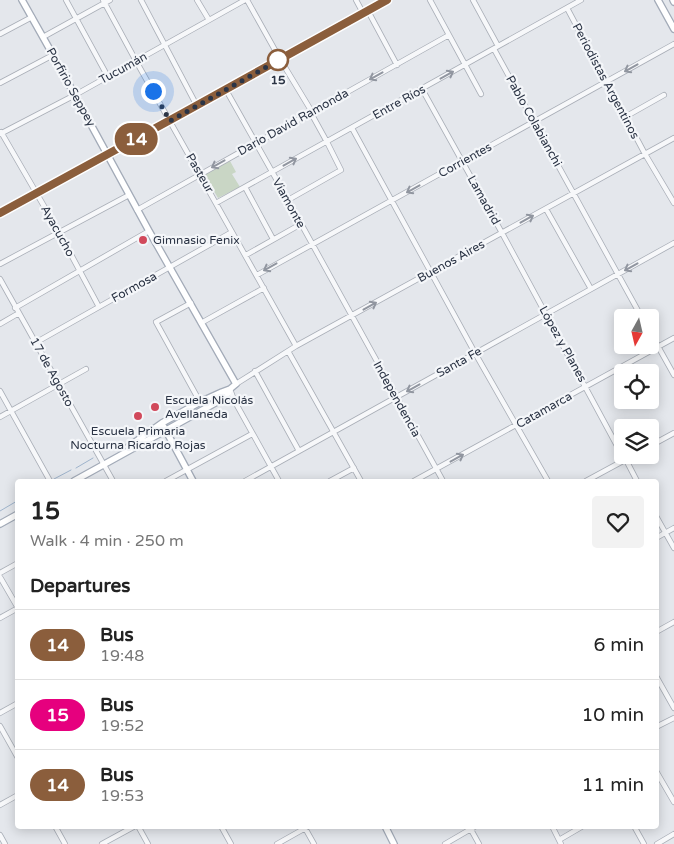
<!DOCTYPE html>
<meta charset="utf-8">
<style>
:root{--surface:#fff;--page:#f2f2f2;--text:#222;--muted:#767676;--line:#e0e0e0}
body{margin:0;font-family:"Varela Round",sans-serif;background:var(--page);color:var(--text);height:100vh;display:flex;flex-direction:column;font-size:19px;white-space:nowrap}
*{box-sizing:border-box;margin:0}
p{font-size:16px;color:var(--muted)}
.icon{flex:none;width:28px;height:28px;fill:none;stroke:currentColor;stroke-width:2;stroke-linecap:round;stroke-linejoin:round}
.map{position:relative;flex:1;overflow:hidden}
.details{position:absolute;left:15px;top:479px;width:644px;height:350px;display:flex;flex-direction:column;background:var(--surface);border-radius:5px;box-shadow:0 2px 12px #0003}
.details>*{flex:none}
.badge{padding:0 10px;border-radius:16px;font-size:18px;line-height:32px}
.needle{width:32px;rotate:188deg}
.tools{position:absolute;left:614px;top:309px;display:grid;gap:10px}
.tools a{display:grid;place-items:center;width:45px;height:45px;border-radius:5px;background:var(--surface);box-shadow:0 2px 12px #0003;font-size:25px}
.you{position:absolute;width:25px;height:25px;margin:-12px;border:4px solid #fff;border-radius:50%;background:#1a73e8;box-shadow:0 0 0 8px #1a73e833}
.map>.badge{position:absolute;translate:-50% -50%;box-shadow:0 0 0 2px #fff}
h2{padding:0 15px;font-size:19px;line-height:45px}
.round{display:grid;place-items:center;flex:none;width:52px;height:52px;border-radius:5px;background:var(--page)}
.overview{display:flex;align-items:center;justify-content:space-between;height:85px;padding:0 15px}
h1{font-size:24px;font-weight:700;line-height:38px}
ul{padding:0;list-style:none}
li{display:flex;align-items:center;gap:15px;height:70px;padding:0 15px;border-top:1px solid var(--line)}
li div{flex:1}
li b{display:block;font-size:19px}
li em{font-style:normal}
li .badge{min-width:55px;font-weight:700;text-align:center}
.map>svg:first-child{display:block}
</style>
<div class="map">
<svg width="674" height="844" viewBox="0 0 674 844">
<rect width="100%" height="100%" fill="#e4e7ec"/>
<path fill="#c9d6c5" d="M230 161 236 172 232 174 240 187 218 198 205 176 206 174Z"/>
<g fill="none" stroke-linecap="round" stroke-linejoin="round">
<path stroke="#9fb4cc" stroke-width="1" d="M76 468 93 458
M54 479 71 470
M0 511 17 501"/>
<g stroke="#a9aeb7" stroke-width="6">
<path id="minor" d="M66 0 108 77
M103 0 136 61 296 346
M141 0 197 106
M197 0 209 20
M247 0 280 59 312 112
M356 0 363 13
M430 0 481 94
M473 0 498 46
M567 8 645 154 674 203
M368 11 397 65
M0 34 32 17
M43 37 110 0
M494 49 642 318
M0 83 53 55
M422 89 502 233 622 455
M226 90 288 200 443 481
M625 117 664 95
M352 128 475 353 548 481
M1 132 59 232 99 307
M0 134 75 95 245 0
M245 187 273 239
M288 200 341 170 327 142 311 113
M216 203 581 0
M546 209 591 289
M137 210 449 35
M0 213 170 121 387 0
M246 255 301 224
M0 264 129 195
M257 275 674 44
M0 279 113 481
M191 303 156 322 200 402
M15 308 149 231
M201 323 264 288
M0 324 19 313
M650 332 674 375
M35 343 232 232
M288 351 361 481
M255 371 299 451
M236 384 296 346 674 138
M230 389 234 400 279 481
M0 391 50 481
M0 417 86 369
M650 446 674 433
M625 458 637 481
M166 481 252 434
M245 481 674 243
M330 481 354 468
M414 481 674 338
M586 481 634 455
M656 516 674 548
M656 538 674 528
M0 573 18 563
M0 577 18 608
M0 618 18 608
M656 632 674 622
M656 676 674 708
M0 713 18 703
M0 726 18 758
M656 727 674 718
M656 771 674 802
M0 805 18 795
M55 826 65 844
M138 826 148 844
M221 826 231 844
M469 826 479 844
M552 826 561 844
M634 826 644 844
M305 828 314 844
M0 835 5 844
M559 840 583 826
M102 844 135 826
M277 844 309 826
M445 844 476 826
M657 844 674 834"/>
</g>
<g stroke="#a3abb8" stroke-width="8">
<path id="major" d="M22 0 53 55 149 231 236 384 230 389 226 397 74 481
M658 0 674 29
M673 0 674 2
M164 427 193 481
M128 447 162 423 200 402 222 392 230 389
M0 524 18 514
M385 826 394 844"/>
</g>
<use href="#minor" stroke="#f7f8fa" stroke-width="4.5"/>
<use href="#major" stroke="#fff" stroke-width="5.5"/>
</g>
<defs><path id="oneway-shaft" d="M-6 0H5M1.5-3L5.5 0L1.5 3" fill="none" stroke-width="1.6" stroke-linecap="round" stroke-linejoin="round" transform="scale(1.25)"/></defs>
<g stroke="#9196a0">
<use href="#oneway-shaft" transform="translate(631 68) rotate(151)"/>
<use href="#oneway-shaft" transform="translate(447 75) rotate(-29)"/>
<use href="#oneway-shaft" transform="translate(376 76) rotate(151)"/>
<use href="#oneway-shaft" transform="translate(290 162) rotate(-29)"/>
<use href="#oneway-shaft" transform="translate(218 164) rotate(151)"/>
<use href="#oneway-shaft" transform="translate(413 189) rotate(151)"/>
<use href="#oneway-shaft" transform="translate(527 219) rotate(-29)"/>
<use href="#oneway-shaft" transform="translate(270 267) rotate(151)"/>
<use href="#oneway-shaft" transform="translate(631 267) rotate(151)"/>
<use href="#oneway-shaft" transform="translate(370 306) rotate(-29)"/>
<use href="#oneway-shaft" transform="translate(413 388) rotate(151)"/>
<use href="#oneway-shaft" transform="translate(457 458) rotate(-29)"/>
</g>
<g fill="none" stroke-linecap="round" stroke-linejoin="round">
<g stroke="#fff" stroke-width="11">
<path id="line" d="M0 213 183 113 387 0"/>
</g>
<use href="#line" stroke="#8b5e3c" stroke-width="8"/>
<path stroke="#2b3445" stroke-width="5" stroke-dasharray="0 9" d="M153 91 170 121 279 60H278"/>
</g>
<circle fill="#fff" stroke="#8b5e3c" stroke-width="2.5" cx="278" cy="60" r="10"/>
<g fill="#d1495b" stroke="#f4f6f9" stroke-width="2">
<circle cx="143" cy="240" r="5"/>
<circle cx="155" cy="407" r="5"/>
<circle cx="138" cy="416" r="5"/>
</g>
<g text-anchor="middle" dominant-baseline="central" stroke-width="4.5" stroke-linejoin="round" paint-order="stroke">
<g font-size="12" fill="#2b3445" stroke="#f4f6f9">
<text transform="translate(123 68) rotate(-29)">Tucumán</text>
<text transform="translate(606 81) rotate(62)">Periodistas Argentinos</text>
<text transform="translate(71 87) rotate(61)">Porfirio Seppey</text>
<text transform="translate(399 102) rotate(-29)">Entre Ríos</text>
<text transform="translate(534 121) rotate(61)">Pablo Colabianchi</text>
<text transform="translate(293 122) rotate(-29)">Darío David Ramonda</text>
<text transform="translate(465 160) rotate(-29)">Corrientes</text>
<text transform="translate(200 173) rotate(60)">Pasteur</text>
<text transform="translate(484 200) rotate(61)">Lamadrid</text>
<text transform="translate(289 203) rotate(61)">Viamonte</text>
<text transform="translate(58 231) rotate(61)">Ayacucho</text>
<text transform="translate(451 261) rotate(-29)">Buenos Aires</text>
<text transform="translate(134 287) rotate(-29)">Formosa</text>
<text transform="translate(563 344) rotate(61)">López y Planes</text>
<text transform="translate(459 362) rotate(-29)">Santa Fe</text>
<text transform="translate(52 372) rotate(61)">17 de Agosto</text>
<text transform="translate(397 399) rotate(61)">Independencia</text>
<text transform="translate(544 410) rotate(-29)">Catamarca</text>
</g>
<g font-size="12" font-weight="bold" fill="#2b3445" stroke="#f4f6f9">
<text x="278" y="80">15</text>
</g>
<g font-size="12" fill="#2b3445" stroke="#f4f6f9" text-anchor="start">
<text x="153" y="240">Gimnasio Fenix</text>
<text x="165" y="400">Escuela Nicolás<tspan x="165" dy="14">Avellaneda</tspan></text>
<text x="138" y="431" text-anchor="middle">Escuela Primaria<tspan x="138" dy="14">Nocturna Ricardo Rojas</tspan></text>
</g>
</g>
</svg>
<div class="tools">
<a><svg class="needle" viewBox="-14 -14 28 28"><path d="M0-13l5 13h-10z" fill="#e53935"/><path d="M0 13l5-13h-10z" fill="#767676"/></svg></a>
<a><svg class="icon" aria-label="locate" viewBox="0 0 24 24"><circle cx="12" cy="12" r="6"/><path d="M12 2v4M12 18v4M2 12h4M18 12h4"/></svg></a>
<a><svg class="icon" aria-label="layers" viewBox="0 0 24 24"><path d="M12 4l9 5-9 5-9-5zM3 14l9 5 9-5"/></svg></a>
</div>
<div class="you" style="left:153px;top:91px"></div>
<b class="badge" style="left:136px;top:139px;background:#8b5e3c;color:#fff">14</b>
<section class="details">
<div class="overview"><div><h1>15</h1><p>Walk · 4 min · 250 m</p></div><a class="round"><svg class="icon" aria-label="heart" viewBox="0 0 24 24"><path d="M12 20l-8-8c-3-5 5-10 8-4 3-6 11-1 8 4z"/></svg></a></div>
<h2>Departures</h2>
<ul>
<li><span class="badge" style="background:#8b5e3c;color:#fff">14</span><div><b>Bus</b><p>19:48</p></div><em>6 min</em></li>
<li><span class="badge" style="background:#e6007e;color:#fff">15</span><div><b>Bus</b><p>19:52</p></div><em>10 min</em></li>
<li><span class="badge" style="background:#8b5e3c;color:#fff">14</span><div><b>Bus</b><p>19:53</p></div><em>11 min</em></li>
</ul>
</section>
</div>
